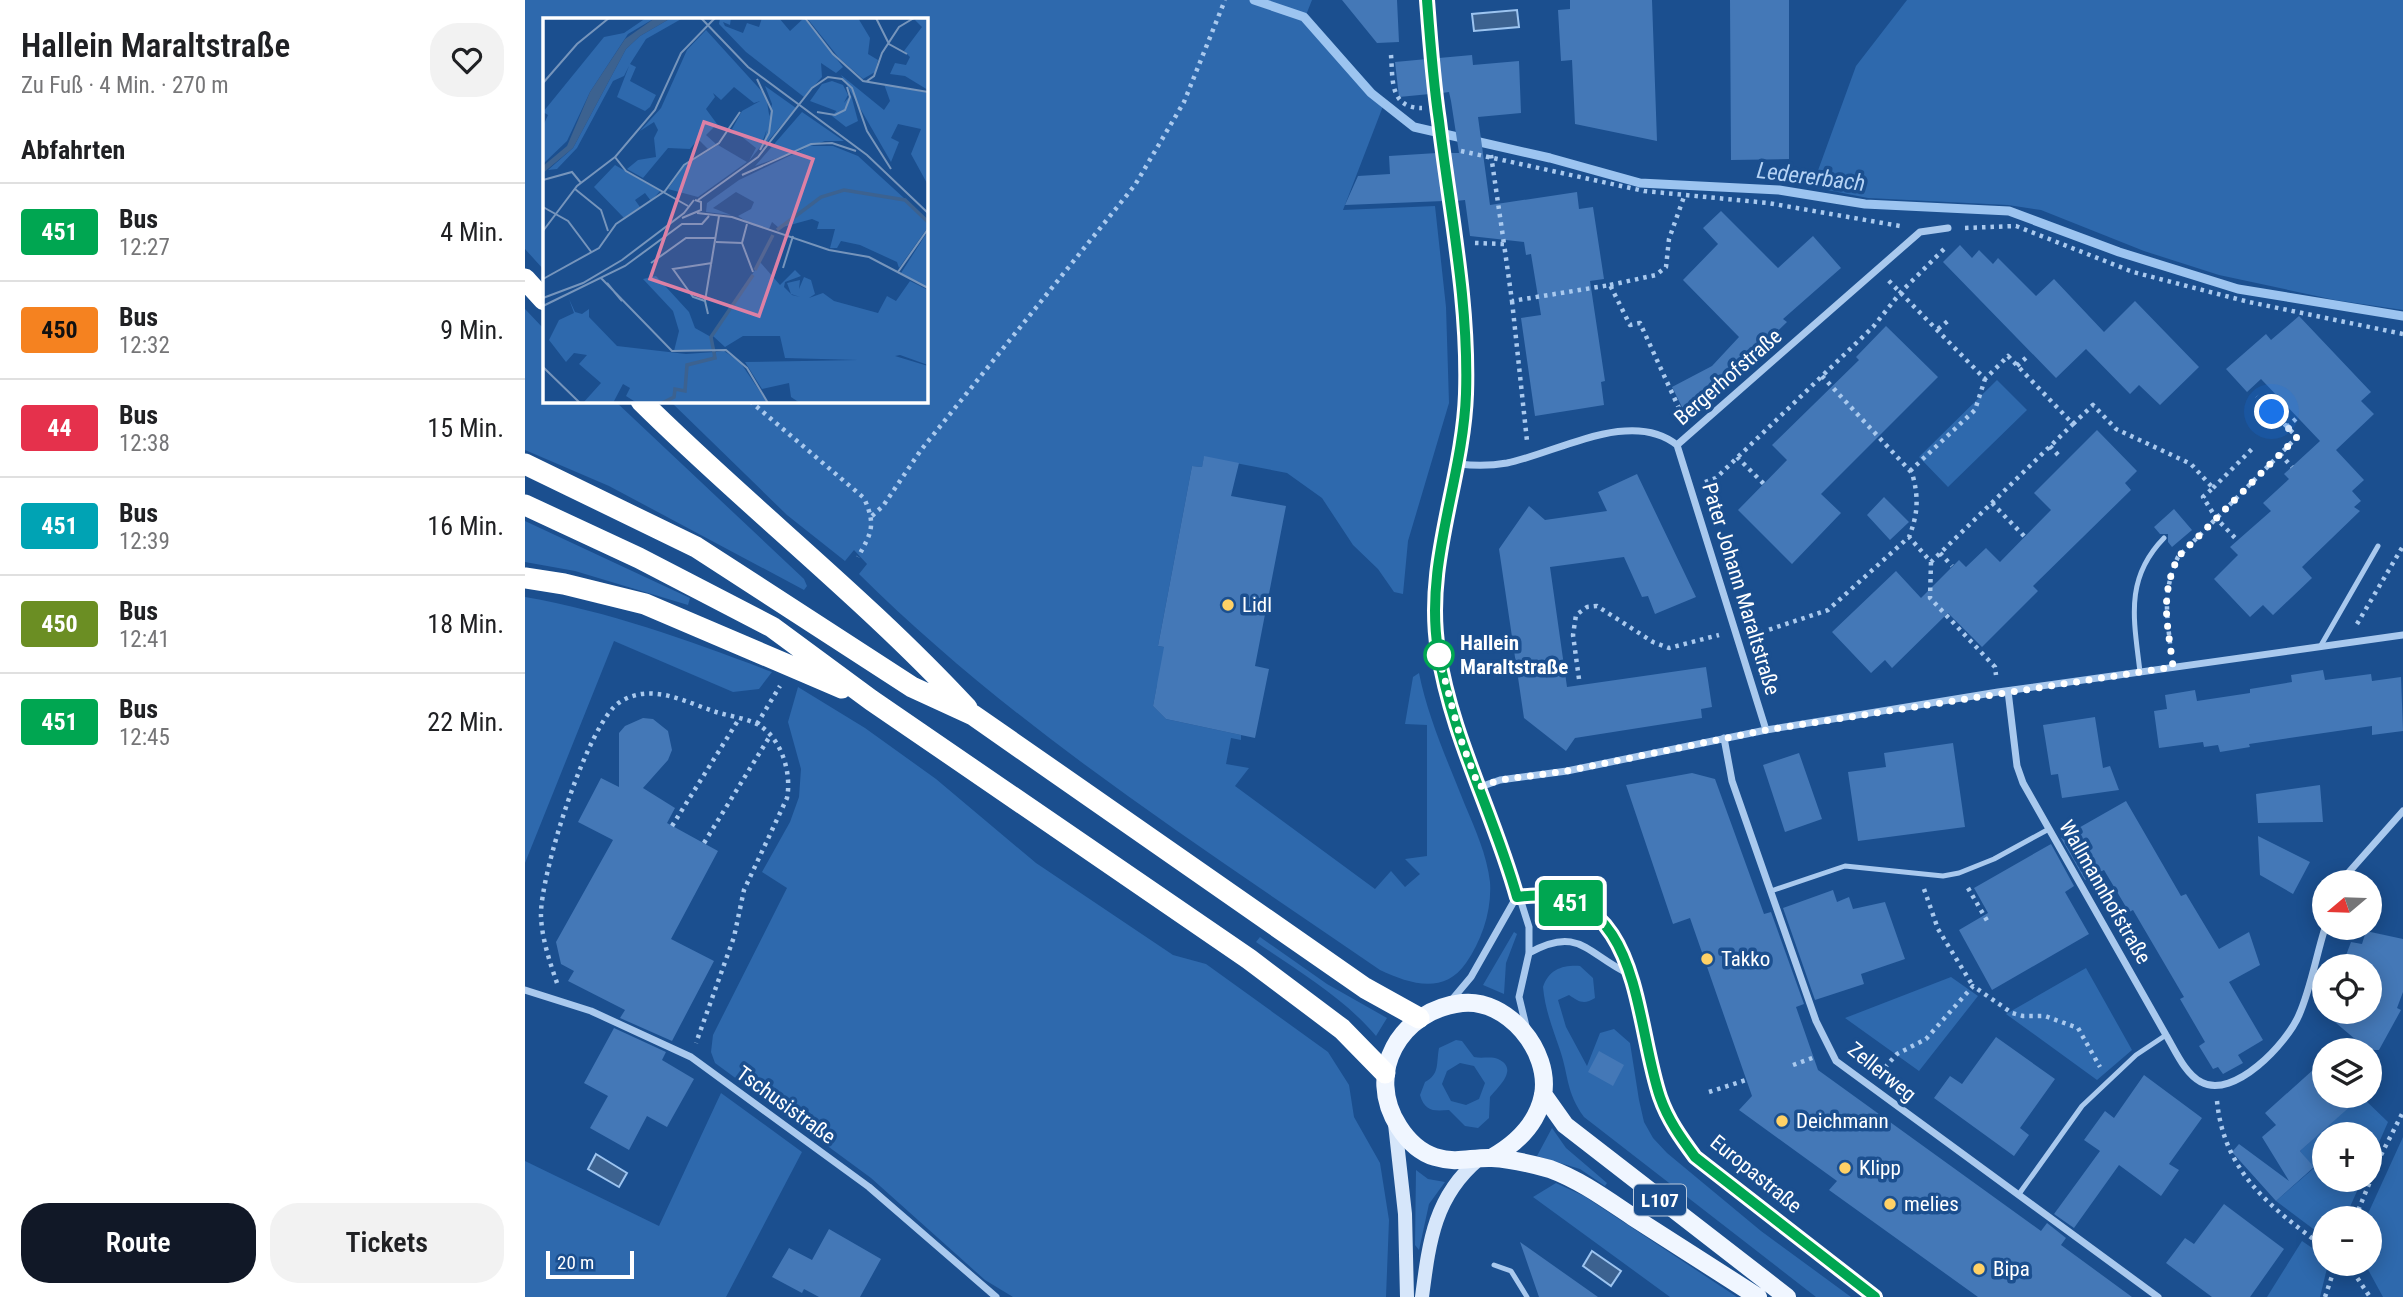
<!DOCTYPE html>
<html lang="de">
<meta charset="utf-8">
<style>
:root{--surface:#fff;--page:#f2f2f2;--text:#202124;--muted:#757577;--line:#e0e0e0;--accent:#111827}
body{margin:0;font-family:"Roboto Condensed",sans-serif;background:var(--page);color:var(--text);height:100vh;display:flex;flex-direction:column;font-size:26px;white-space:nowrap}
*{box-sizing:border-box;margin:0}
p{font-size:23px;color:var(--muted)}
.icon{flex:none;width:38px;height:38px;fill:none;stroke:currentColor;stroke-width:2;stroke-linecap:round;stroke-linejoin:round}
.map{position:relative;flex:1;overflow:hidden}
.side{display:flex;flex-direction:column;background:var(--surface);width:525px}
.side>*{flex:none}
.badge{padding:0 14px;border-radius:5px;font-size:24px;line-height:46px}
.needle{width:46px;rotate:251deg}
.controls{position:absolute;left:1787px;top:870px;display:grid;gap:14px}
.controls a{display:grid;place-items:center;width:70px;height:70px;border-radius:50%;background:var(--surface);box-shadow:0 4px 18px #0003;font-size:35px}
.scale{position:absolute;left:21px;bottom:18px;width:88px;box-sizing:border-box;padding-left:7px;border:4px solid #fff;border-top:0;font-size:19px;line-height:24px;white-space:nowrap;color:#fff;-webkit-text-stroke:5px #1b4f8f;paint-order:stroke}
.you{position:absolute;width:35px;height:35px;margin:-18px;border:5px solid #fff;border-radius:50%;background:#1a73e8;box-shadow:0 0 0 10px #1a73e833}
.map>.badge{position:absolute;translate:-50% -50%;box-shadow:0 0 0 4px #fff}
h2{padding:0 21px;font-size:26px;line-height:63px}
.round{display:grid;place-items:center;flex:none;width:74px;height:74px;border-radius:28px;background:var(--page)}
.summary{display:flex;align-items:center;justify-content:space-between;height:119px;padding:0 21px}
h1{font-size:33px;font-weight:600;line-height:52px}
.button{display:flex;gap:14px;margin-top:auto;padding:14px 21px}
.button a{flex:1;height:80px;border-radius:28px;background:var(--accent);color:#fff;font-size:28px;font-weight:600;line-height:80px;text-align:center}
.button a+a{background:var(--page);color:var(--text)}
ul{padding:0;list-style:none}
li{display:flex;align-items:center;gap:21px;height:98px;padding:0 21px;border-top:2px solid var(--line)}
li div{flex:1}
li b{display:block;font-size:26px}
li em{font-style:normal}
li .badge{min-width:77px;font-weight:700;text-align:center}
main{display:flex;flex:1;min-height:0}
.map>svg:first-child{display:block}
</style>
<main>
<section class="side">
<div class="summary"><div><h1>Hallein Maraltstraße</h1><p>Zu Fuß · 4 Min. · 270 m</p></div><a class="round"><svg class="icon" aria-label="heart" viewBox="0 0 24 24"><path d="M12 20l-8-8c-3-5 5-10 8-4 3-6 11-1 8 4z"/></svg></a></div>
<h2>Abfahrten</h2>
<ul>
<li><span class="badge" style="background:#00a651;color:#fff">451</span><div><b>Bus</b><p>12:27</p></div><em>4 Min.</em></li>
<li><span class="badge" style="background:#f58220;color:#111">450</span><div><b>Bus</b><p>12:32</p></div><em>9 Min.</em></li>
<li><span class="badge" style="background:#e5314c;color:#fff">44</span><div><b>Bus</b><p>12:38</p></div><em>15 Min.</em></li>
<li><span class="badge" style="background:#00a3b4;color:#fff">451</span><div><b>Bus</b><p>12:39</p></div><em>16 Min.</em></li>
<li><span class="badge" style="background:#6b8e23;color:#fff">450</span><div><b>Bus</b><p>12:41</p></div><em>18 Min.</em></li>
<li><span class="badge" style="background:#00a651;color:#fff">451</span><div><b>Bus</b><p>12:45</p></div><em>22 Min.</em></li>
</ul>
<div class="button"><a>Route</a><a>Tickets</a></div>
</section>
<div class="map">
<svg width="1878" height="1297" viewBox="0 0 1878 1297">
<rect width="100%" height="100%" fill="#1b4f8f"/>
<path fill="#2e69ad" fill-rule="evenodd" d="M0 0H787L781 15 860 101 818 210 910 206 921 307 924 403 883 541 878 594 869 592 853 569 828 545 797 498 762 473 679 457 677 467 667 466 633 646 654 650 632 685 628 706 641 719 716 735V740L706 738 701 764 724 768 710 786 850 889 866 871 880 887 895 874 880 859 902 856V725L880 724 888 677 894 673C903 718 923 762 940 805 950 829 962 855 965 882 967 910 957 940 941 963 919 995 885 984 855 970 675 846 489 728 334 574L342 564 329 550 320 561 262 515 145 401H401V19H19V270L0 249Z
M1382 0H1878V310L1810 300 1694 275 1619 251 1516 210 1483 205 1343 198 1287 187 1331 66Z
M0 309 19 329V401H90L279 579 282 586 279 590 84 486 0 450Z
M1472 380 1502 410 1423 487 1394 457Z
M0 521 165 598 163 605 50 571 0 562Z
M0 597C86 612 166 641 247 672L234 689 208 692 89 641 0 863Z
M273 687 340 728 411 779 511 863 648 955 681 964 803 1052 824 1085 829 1117 855 1163 864 1220 861 1297H488L460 1280 346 1178 190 1063 186 1052 188 1035 262 888 237 872 265 822 274 797 276 769 263 722Z
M989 932 992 934 981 963 979 994 958 985Z
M735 937 802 984 862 1018 851 1036C818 997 773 971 731 942Z
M1055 966 1068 978 1070 998C1059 1005 1054 1002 1044 995L1033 1000 1041 1027 1062 1066 1075 1033 1089 1029 1105 1043 1114 1100 1119 1122 1128 1138 1142 1153 1236 1231 1326 1297H1291L1059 1117C1041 1092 1044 1077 1035 1050 1028 1029 1020 1010 1018 987 1024 969 1038 965 1055 966Z
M1561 968 1607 1050 1572 1080 1481 1014Z
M1426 977 1453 996 1394 1071 1320 1018Z
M931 1040 937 1041 949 1057C957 1059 966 1056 973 1059 995 1069 972 1088 965 1097L964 1118 953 1128 940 1126 924 1110C909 1111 900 1112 895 1095L900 1082C915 1074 911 1064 914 1048ZM935 1063 949 1066 960 1083 954 1099 941 1105 926 1101 917 1084 922 1071Z
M196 1093 277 1152 201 1297H0V1161L134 1226Z
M1823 1096H1836L1863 1122 1845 1163 1844 1134H1799V1180H1837L1820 1218H1799V1237L1751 1201 1789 1168 1775 1151 1829 1102Z
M1027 1128 1041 1148 1082 1183 1080 1186 1055 1169 1012 1156Z
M1878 1137V1297H1858L1840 1264H1844V1218H1841Z
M891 1170 903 1179 920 1182 904 1204 894 1250 890 1245Z
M1031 1183 1059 1196 1212 1297H1145L1008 1197Z
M1777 1241 1799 1256V1264H1803L1795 1297H1742Z"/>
<path fill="#3c6290" stroke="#9cc4f0" stroke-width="2" d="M992 10 994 27 949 31 947 14Z
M71 1154 102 1173 94 1187 63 1169Z
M1067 1251 1096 1271 1086 1286 1058 1266Z"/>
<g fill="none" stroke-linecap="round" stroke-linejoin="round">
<path stroke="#9cc4f0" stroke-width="9" d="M729 0 779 17 846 93 889 127 1025 158 1115 183 1254 190 1340 204 1484 211 1594 252 1713 289 1878 316"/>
</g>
<path fill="#4478b7" d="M817 0H872L874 42 852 43Z
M1045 0H1127L1132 141 1050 124 1047 60 1036 61 1033 10 1045 9Z
M1205 0H1264V159L1206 160Z
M947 55 948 65 994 61 996 113 953 117 965 205 1052 192 1054 209 1068 207 1079 279 1065 281 1080 381 1076 382 1079 405 1010 416 996 318 1016 315 1006 254 1001 255 999 242 945 236 940 200 931 201 924 153H934L926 101 924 92 917 93 914 58Z
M902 59 905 94 874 97 870 62Z
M912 153 919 201 820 205 833 176 865 174 864 156Z
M1196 211 1253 268 1288 236 1316 268 1258 319 1262 322 1175 407 1170 402 1158 409 1147 387 1187 366 1214 337 1158 280 1193 244 1178 228Z
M1435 245 1447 258 1454 250 1468 264 1473 258 1511 296 1529 279 1579 332 1610 301 1674 367 1635 405 1614 385 1605 394 1561 349 1531 378 1418 262Z
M1774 316 1846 392 1836 401 1849 414 1811 450 1839 480 1827 491 1836 501 1829 507 1835 511 1777 567 1787 578 1748 615 1738 605 1725 617 1689 579 1713 555 1705 547 1746 511 1738 503 1764 479 1759 474 1795 441 1736 379 1722 392 1701 369 1741 334 1746 340Z
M1361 326 1413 377 1296 494 1316 513 1267 564 1213 510 1262 460 1247 445 1334 360 1331 357Z
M1572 430 1612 471 1600 483 1606 490 1508 586 1513 591 1457 647 1423 613 1367 668 1360 660 1346 673 1307 632 1371 571 1396 598 1434 560 1441 567 1461 548 1475 562 1526 510 1509 493Z
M679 456 714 463 706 496 761 506 730 666 744 669 730 738 641 719 628 706 639 647 633 646 667 466 677 467Z
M1112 474 1171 597 1130 614 1123 596 1117 597 1099 557 1025 567 1042 687 1181 667 1187 707 1176 709 1177 718 1050 738 1041 751 999 718 974 549 1004 506 1020 520 1082 511 1073 492Z
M1359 497 1384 522 1365 540 1342 515Z
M1649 509 1667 530 1647 547 1643 542V534H1635L1629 527Z
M1798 670 1800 680 1846 674 1847 681 1876 677 1878 731 1847 735V726L1724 744 1725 747 1695 752 1693 745 1679 747 1678 742 1634 748 1629 711 1642 709 1640 695 1670 690 1672 701 1725 693V689L1767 682 1766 675Z
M1570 717 1578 768 1585 766 1594 790 1537 798 1533 774 1526 775 1518 725Z
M118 718 128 719 143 731 147 750 143 760 118 788 150 808 142 823 193 851 146 939 189 961 147 1041 95 1018 100 1010 43 981 49 971 36 964 31 942 88 840 53 822 76 778 94 787V733L100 726Z
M1428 743 1440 827 1333 841 1323 772 1361 767 1359 753Z
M1274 753 1297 819 1260 832 1238 765Z
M1167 773 1190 779 1239 914 1246 912 1279 1004 1271 1007 1293 1070 1516 1231 1522 1223 1541 1238 1536 1245 1607 1297H1453L1304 1190 1312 1181 1214 1110 1227 1096 1165 918 1148 924 1101 785Z
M1795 785 1798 822 1733 823 1731 794Z
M1601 801 1656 896 1661 894 1694 949 1724 932 1735 965 1704 982 1738 1040 1713 1055 1718 1063 1698 1074 1693 1067 1688 1069 1674 1046 1680 1042 1655 999 1659 997 1608 910 1604 912 1579 870 1560 880 1536 838Z
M1733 836 1785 862 1768 894 1735 875Z
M1526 844 1549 886 1540 892 1564 934 1467 990 1434 930 1463 913 1449 888Z
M1308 890 1312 902 1324 897 1328 909 1360 902 1380 959 1336 974 1339 984 1290 1000 1258 908Z
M1841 931 1878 939V992L1872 1008 1876 1010 1854 1050H1843L1798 1012H1844V966H1817L1826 942 1837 944Z
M89 1028 141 1052 137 1060 169 1079 142 1127 122 1116 104 1150 65 1128 83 1096 59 1083Z
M1471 1037 1530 1079 1495 1128 1504 1135 1489 1156 1409 1098 1425 1076 1437 1084Z
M1074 1051 1099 1065 1088 1086 1063 1072Z
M1799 1060V1096H1837L1775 1151 1789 1167 1751 1201 1707 1152 1714 1144 1764 1181 1737 1137 1751 1125 1740 1113Z
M1619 1075 1677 1118 1644 1164 1654 1170 1636 1196 1594 1165 1549 1228 1529 1214 1575 1151 1559 1140 1580 1111 1589 1118Z
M1699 1204 1759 1249 1725 1297H1687L1641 1263 1660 1238 1669 1244Z
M304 1229 356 1259 335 1297H294L279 1289 277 1293 247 1277 264 1248 287 1260Z
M995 1242 1073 1297H1014Z"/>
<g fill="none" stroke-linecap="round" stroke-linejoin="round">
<path stroke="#a9c9ee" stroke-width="4.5" stroke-dasharray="3.5 5" stroke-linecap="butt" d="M866 55C868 79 864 108 897 108
M936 151 1119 191 1243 203 1375 226
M966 155 979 244
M1440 228 1491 226 1608 272 1724 302 1878 334
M950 243 979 244 987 301 1085 285 1105 325 1115 323 1158 417
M1085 285 1131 275 1141 267 1144 239 1160 194
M987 301 1002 441
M1413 329 1424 320
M1492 366 1503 356
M1297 376 1387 473C1394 497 1393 514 1384 537
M225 401 339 498C351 525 347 532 333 557
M1548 424 1568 405 1591 429 1666 464 1688 488 1678 497 1691 518 1713 541
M1762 427 1773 417
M1525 446 1535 457
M1755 454 1767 467
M1212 457 1239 484
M1385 471 1450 410 1460 379
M1180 482 1191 478 1348 327 1376 292 1421 247
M1688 488 1730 446
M1467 503 1500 537
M347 516 358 506 396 450 610 185 659 102 700 0
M1415 553 1427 566
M1406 562 1405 598 1470 667 1471 675
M1832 624 1878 546
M1228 635 1303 610 1384 537 1406 562 1548 424 1483 356 1460 379 1363 280
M1646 652C1642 614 1637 593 1653 557L1772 437 1732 396
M1054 679 1048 635 1051 615 1062 607 1072 606 1128 642 1144 648 1194 635
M232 724 255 686
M147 826 214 719
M179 843 245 736
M1443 888 1464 924
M1399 889 1413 929 1448 986
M32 983C25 963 17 939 16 917 14 878 63 721 95 702 126 682 160 702 191 712 204 716 220 718 232 724 256 737 267 772 262 798L219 890 209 937 171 1043
M1268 1065 1290 1057
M1354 1074 1372 1054 1401 1039 1448 986 1487 1013 1498 1016H1520L1553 1028 1575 1067
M1184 1092 1221 1080
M1692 1101C1699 1172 1745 1207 1799 1247
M1830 1218 1856 1155 1878 1112
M1823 1264 1845 1297
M1800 1297 1811 1264"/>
<path stroke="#a9c9ee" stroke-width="5" d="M1795 647 1853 546
M1615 672C1609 620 1599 579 1639 538
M1246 891 1320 866 1418 876 1434 873 1469 859 1524 829
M1494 1194 1557 1106 1611 1055 1641 1035
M969 1265 986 1271 1002 1297"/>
<path stroke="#a9c9ee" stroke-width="7" d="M902 0 914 124 939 297 941 395 934 464 918 525 910 595 912 650 936 740 979 848 1004 927V953L994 997 1001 1026
M1152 445 1395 232 1423 228
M934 464C951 466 965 466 982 463 1032 453 1106 408 1152 445L1241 730
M1483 691 1492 766 1498 783 1641 1035C1650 1050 1660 1074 1676 1082 1709 1100 1762 1043 1774 1015 1786 988 1791 956 1800 928
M1199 738 1207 781 1291 1021 1311 1061 1633 1297
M955 787 975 780 1042 771 1241 730 1473 692 1878 635
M1820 882 1824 872 1878 811
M992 896C1117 880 1107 1017 1135 1097 1143 1120 1156 1138 1170 1157L1350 1297
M1004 953C1054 925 1062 954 1104 974
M0 990 66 1011 166 1057 344 1187 471 1297
M925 1002 946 977 992 896"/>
<path stroke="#d6e6fa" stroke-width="14" d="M870 1124 880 1214 882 1297
M897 1297C904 1243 909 1197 953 1160"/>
<path stroke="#f0f6ff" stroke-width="18" d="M1018 1094 1040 1125 1262 1297
M966 1158C991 1144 1012 1125 1018 1095 1026 1051 982 998 937 1003 875 1010 839 1073 874 1127 883 1141 894 1152 910 1157 933 1164 946 1157 967 1158 986 1159 1007 1164 1025 1169 1055 1180 1081 1199 1108 1217 1149 1243 1191 1270 1233 1297"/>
<path stroke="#fff" stroke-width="21" d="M0 279 19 300
M116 401C222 506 341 599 442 708
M0 464 171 547 387 687 448 715 840 988 894 1018
M0 505 114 558 247 627 346 700 724 959 817 1029 860 1073
M0 578 39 584 120 604 317 688"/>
</g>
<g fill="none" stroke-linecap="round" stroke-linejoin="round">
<g stroke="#fff" stroke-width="16">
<path id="line" d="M902 0C905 40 908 81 914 121 925 212 944 302 941 394 938 480 899 563 913 650 926 736 969 814 992 897 1117 880 1108 1017 1135 1097 1143 1120 1156 1138 1170 1157L1350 1297"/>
</g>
<use href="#line" stroke="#00a651" stroke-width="10"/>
<path stroke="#fff" stroke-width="7" stroke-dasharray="0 12.6" d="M914 655 912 650 936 740 954 787 975 780 1042 771 1241 730 1648 667C1643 624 1634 599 1653 557L1772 437 1747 412"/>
</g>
<g fill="#ffd166" stroke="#1b4f8f" stroke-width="2.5">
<circle cx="703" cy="605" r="7"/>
<circle cx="1182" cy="959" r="7"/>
<circle cx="1257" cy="1121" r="7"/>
<circle cx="1320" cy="1168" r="7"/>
<circle cx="1365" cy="1204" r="7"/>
<circle cx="1454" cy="1269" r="7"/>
</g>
<circle fill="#fff" stroke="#00a651" stroke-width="3.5" cx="914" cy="655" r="14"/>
<g text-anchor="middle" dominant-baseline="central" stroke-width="7" stroke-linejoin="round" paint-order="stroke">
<rect fill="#1b4f8f" stroke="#bbcadd" stroke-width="2" x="1109" y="1184.5" width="52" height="31" rx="5"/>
<g font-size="19" font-weight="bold" fill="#fff">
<text x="1135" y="1200">L107</text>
</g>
<g font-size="21" fill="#fff" stroke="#1b4f8f">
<text transform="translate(1203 377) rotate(-41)">Bergerhofstraße</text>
<text transform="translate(1216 589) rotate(73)">Pater Johann Maraltstraße</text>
<text transform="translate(1580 892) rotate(60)">Wallmannhofstraße</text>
<text transform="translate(1357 1072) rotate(39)">Zellerweg</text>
<text transform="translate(261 1105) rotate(36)">Tschusistraße</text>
<text transform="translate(1231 1174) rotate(39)">Europastraße</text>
</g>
<g font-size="21" fill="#fff" stroke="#1b4f8f" text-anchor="start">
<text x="717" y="605">Lidl</text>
<text x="1196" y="959">Takko</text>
<text x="1271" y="1121">Deichmann</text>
<text x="1334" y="1168">Klipp</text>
<text x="1379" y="1204">melies</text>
<text x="1468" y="1269">Bipa</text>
</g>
<g font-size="21" font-weight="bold" fill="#fff" stroke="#1b4f8f" text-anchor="start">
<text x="935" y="643">Hallein<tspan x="935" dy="24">Maraltstraße</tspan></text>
</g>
<g font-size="23" font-style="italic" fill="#b5d3f5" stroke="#1b4f8f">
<text transform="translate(1286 177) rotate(7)">Ledererbach</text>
</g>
</g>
<g transform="translate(18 18)">
<rect width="385" height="385" fill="#1b4f8f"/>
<path d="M103 0H112L85 16 47 74 24 123 0 146V108L5 97 0 94 61 19 81 15ZM128 0H140L103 21 87 46 93 49 87 63 113 77 107 89 102 93 74 79 86 48 81 58 70 63 34 130 14 151 5 152 30 130 83 31 97 18ZM177 0H188L187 7 180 4 182 8 200 15 204 5 216 9 219 0H236L247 13 261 0 300 49 293 55 278 45 279 59 261 79 203 34 176 6ZM264 0H315L327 20 325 36 335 42 332 54 320 61 296 40ZM385 0V72L362 58 347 56 352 45 363 47 367 39 361 33 379 9 372 2ZM163 12 223 78 227 102 218 128 206 143 213 130 189 111 199 93 217 83 211 85 191 69 178 82 170 75 172 79 163 91 174 106 163 117 173 126 165 131 155 121 147 131 125 130 100 160 84 151 95 142 113 139 111 120 115 112 111 104 97 113 118 90 144 32ZM298 57 341 92 347 83 341 66 385 75V167L368 136 378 111 355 106 348 120 356 124 348 144ZM289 63 300 67 305 77 296 94 267 83 279 66ZM222 68 253 90 220 129 229 86ZM308 77 315 103 303 109 289 98ZM259 94 301 123H282L212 148ZM175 127 204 144 155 179 125 171 141 148ZM267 128H290L315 138 385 202V209L356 250 354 244 317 227 298 223 294 230H287L292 211H274L276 204 269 201 236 210 229 204 226 211 209 207 195 198 208 191 211 184 193 174 170 190 188 197 163 194 164 185 196 162ZM72 147 117 173 108 183 102 175 92 182 97 189 81 200 51 169ZM385 213V270L358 255ZM217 244 237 267 252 252 258 258 242 264 241 269 249 277 257 279 248 276 244 265 257 262 256 271 261 259 268 262 272 276 266 280 280 275 291 283 335 295 344 278 353 283 367 263 385 272V347L357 337 352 338 385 348V385H257L248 379 246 365 219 371 202 344 315 342 242 340 237 318H200L182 329 170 318ZM113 258 146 294 152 310 168 319 171 332 131 333 136 313 130 293 100 261ZM26 281 32 294 39 296 46 291V299L74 328 143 336 171 334 169 342 173 334 181 333 197 344 224 384 94 385 83 378 87 370 80 366 70 385H40L58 365 36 346 44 337 31 335 23 344 6 322 16 302 31 295Z" fill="#2e69ad"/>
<path d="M112 0H128L97 18 83 31 30 130 0 155V148L24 128 47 74 82 21Z" fill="#3c6290"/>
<path fill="none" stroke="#3c6290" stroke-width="3.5" d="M234 212 278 179 301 172 362 182 385 204M212 252 230 217M119 385 131 379 132 371 142 373 144 347 172 340 168 319 210 257"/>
<path fill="none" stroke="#7695bc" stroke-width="2" d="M158 0 205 49 324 137 385 195M262 0 290 36 320 63 385 74M333 0 346 26 364 36M214 61 229 93 226 115 217 132M324 63 331 58 339 35 356 9 371 0M0 65 34 26 66 0M274 94 292 97 302 92 307 79 304 69M199 157 268 126 289 125 313 133M0 162 29 154 38 165M32 171 58 192 65 213M155 182 215 139 269 70 285 59 299 61 309 70 324 113 348 151M145 188 83 153 72 139 112 92 138 35 172 0M0 189 25 203 49 235M154 195 189 199 286 232 326 239 385 270M139 200 158 192V184L152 182M204 206 199 225 210 254M0 213 34 168 72 139M173 224 199 225M108 245 143 220H173M240 250 250 218M355 254 385 211M58 260 129 333 183 332 204 350 225 385M0 261 56 230 73 206 122 173 141 147 176 125 197 94M64 265 79 283M0 280 40 265 79 242 141 195 151 182M162 283 150 279 130 251 169 245M0 288 82 248 139 206H159L166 198M165 296 162 283 176 198M0 349 37 385"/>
<path fill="#dd80a5" fill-opacity="0.15" stroke="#dd80a5" stroke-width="3.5" d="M161 104 270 141 216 298 107 261Z"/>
<rect width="385" height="385" fill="none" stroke="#fff" stroke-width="3.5"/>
</g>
</svg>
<div class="controls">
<a><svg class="needle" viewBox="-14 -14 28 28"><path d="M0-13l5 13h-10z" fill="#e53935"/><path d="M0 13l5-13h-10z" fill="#757577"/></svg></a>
<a><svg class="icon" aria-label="locate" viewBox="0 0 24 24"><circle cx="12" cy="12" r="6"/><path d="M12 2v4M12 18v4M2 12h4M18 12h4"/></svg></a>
<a><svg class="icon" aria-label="layers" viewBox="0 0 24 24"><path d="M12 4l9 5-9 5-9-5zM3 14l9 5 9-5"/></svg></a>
<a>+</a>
<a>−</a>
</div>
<div class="scale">20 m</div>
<div class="you" style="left:1747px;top:412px"></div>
<b class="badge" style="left:1046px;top:903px;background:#00a651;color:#fff">451</b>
</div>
</main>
